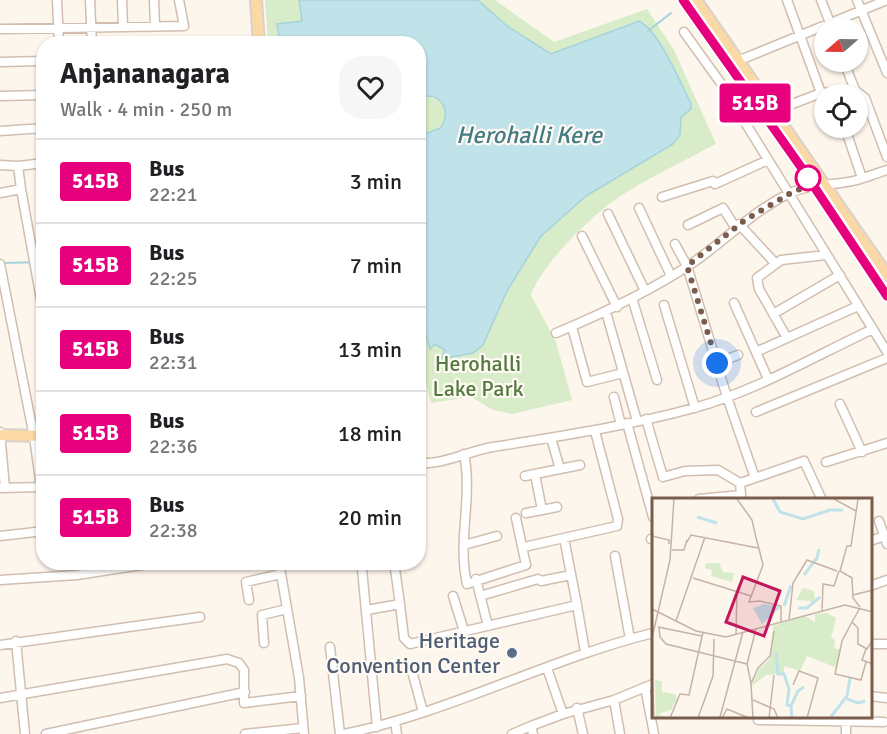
<!DOCTYPE html>
<meta charset="utf-8">
<style>
:root{--surface:#fff;--page:#f6f6f6;--text:#202124;--muted:#757577;--line:#e0e0e0}
body{margin:0;font-family:Signika,sans-serif;background:var(--page);color:var(--text);height:100vh;display:flex;flex-direction:column;font-size:22px;white-space:nowrap}
*{box-sizing:border-box;margin:0}
p{font-size:20px;color:var(--muted)}
.icon{flex:none;width:33px;height:33px;fill:none;stroke:currentColor;stroke-width:2;stroke-linecap:round;stroke-linejoin:round}
.map{position:relative;flex:1;overflow:hidden}
.panel{position:absolute;left:36px;top:36px;width:390px;height:534px;display:flex;flex-direction:column;background:var(--surface);border-radius:24px;box-shadow:0 2px 4px #0004}
.panel>*{flex:none}
.badge{padding:0 12px;border-radius:4px;font-size:21px;line-height:39px}
.needle{width:39px;rotate:250deg}
.buttons{position:absolute;left:814px;top:18px;display:grid;gap:12px}
.buttons a{display:grid;place-items:center;width:54px;height:54px;border-radius:50%;background:var(--surface);box-shadow:0 2px 4px #0004;font-size:30px}
.you{position:absolute;width:30px;height:30px;margin:-15px;border:4px solid #fff;border-radius:50%;background:#1a73e8;box-shadow:0 0 0 9px #1a73e833}
.map>.badge{position:absolute;translate:-50% -50%;box-shadow:0 0 0 3px #fff}
.round{display:grid;place-items:center;flex:none;width:63px;height:63px;border-radius:24px;background:var(--page)}
.overview{display:flex;align-items:center;justify-content:space-between;height:102px;padding:0 24px}
h1{font-size:28px;font-weight:700;line-height:45px}
ul{padding:0;list-style:none}
li{display:flex;align-items:center;gap:18px;height:84px;padding:0 24px;border-top:2px solid var(--line)}
li div{flex:1}
li b{display:block;font-size:22px}
li em{font-style:normal}
li .badge{min-width:66px;font-weight:700;text-align:center}
.map>svg:first-child{display:block}
</style>
<div class="map">
<svg width="887" height="734" viewBox="0 0 887 734">
<rect width="100%" height="100%" fill="#fdf6ec"/>
<path fill="#d8ecc9" d="M265 0H299L302 21 277 24 280 43H268Z
M478 0H495L554 42 647 9 674 50 716 144C684 161 649 177 619 197 592 215 541 265 531 295L556 342 572 400 512 414 493 410 471 397 431 403 419 361 418 311 430 348 435 344 445 350 441 359 473 353 483 345 507 291 541 236 586 196 673 144 680 135 681 117 691 103 660 45 645 23 634 22 551 54 507 26Z
M427 96 440 100 447 112 443 125 428 133 419 130V98Z"/>
<path fill="#bfe3e8" stroke="#a5d3da" stroke-width="1.5" d="M299 0H478L507 26 551 54 639 21C659 30 681 84 691 104V109L681 117 680 135 673 144 586 196 541 236 507 291 483 345 473 353 441 359 445 350 435 344 430 349 419 311 418 130 428 133 440 128C454 112 439 89 419 98L418 44 280 43 277 24 302 21Z"/>
<g fill="none" stroke-linecap="round" stroke-linejoin="round">
<path stroke="#a5d3da" stroke-width="2" d="M648 31 671 13
M3 263 44 262"/>
<g stroke="#d1beb0" stroke-width="11">
<path id="minor" d="M57 0 59 44
M90 0 92 44
M122 0 123 27
M154 0 155 26
M787 0 821 93
M821 0 832 28
M857 0 887 73
M0 29 184 26 179 0
M684 32 720 82 887 352
M740 60 887 0
M0 62 44 61
M844 62 855 90
M0 96 44 95
M774 111 821 93 855 90 865 98 887 157
M845 128 862 178
M0 131 44 128
M0 165 18 166
M21 189 18 166 44 163
M0 193 21 189 44 316
M662 197 713 181 715 184 768 160
M639 208 671 276
M608 214 645 291
M739 224 775 263
M688 225 723 208 735 227
M582 236 617 307
M675 244 687 266 727 397 755 478 740 483 741 495
M0 264 34 437 41 487 0 488
M632 298 657 380
M734 303 768 379
M664 305 695 408
M606 312 637 421
M773 314 840 275
M572 327 587 382 623 373
M556 333C604 313 651 291 694 262 727 239 753 211 790 193 812 183 834 186 857 180 867 177 877 173 887 170
M787 338 759 289 757 278 781 260 826 255
M756 352 858 306
M717 363 738 355
M614 397 621 425
M840 404 862 452
M756 412 887 358
M646 419 663 477 685 471 718 470 740 483
M627 423 653 517
M0 432 5 488
M551 438 560 469
M464 454C473 497 457 541 467 584L526 565 516 518
M826 462 887 443
M418 463C444 465 468 451 493 447 561 436 628 426 694 408 756 391 815 356 873 329
M535 474 542 510 557 507
M525 476 580 465
M755 478 804 461 822 500
M699 499 741 495V500
M526 513 542 510
M879 521 887 544
M0 536 44 531
M564 538 577 605
M651 539H653
M870 541 887 535
M464 545 497 536
M524 547 617 526 618 519 595 431
M615 556 630 639
M279 562 299 678 304 734
M394 562 400 604
M362 569 377 727
M476 579 488 626
M0 580 77 575 161 562
M870 586 887 580
M453 596 464 631
M480 596 538 579 541 581 571 575
M249 600 246 582 281 574
M367 610 400 604 404 638 410 644 577 605 585 652
M16 641 25 734
M264 643 262 615 287 609
M870 644H887
M0 645 200 617
M330 647 340 734
M412 671 423 712
M645 687 654 734
M870 696 887 698
M0 698 227 659 239 663 244 670V703L301 696
M614 700 620 734
M577 708 583 734
M563 714 614 700 653 684
M846 718V734
M758 720 884 722
M395 722 397 734
M46 734 245 692
M245 734 303 728
M344 734C451 712 548 659 653 633
M512 734 531 726
M533 734 531 726 563 714 547 668"/>
</g>
<g stroke="#dad1cd" stroke-width="14">
<path id="major" d="M256 0 259 44
M683 0 801 167 887 296
M696 0 887 275
M0 435 44 436"/>
</g>
<use href="#minor" stroke="#fff" stroke-width="8"/>
<use href="#major" stroke="#fbd9a5" stroke-width="10"/>
</g>
<g fill="none" stroke-linecap="round" stroke-linejoin="round">
<g stroke="#fff" stroke-width="14">
<path id="line" d="M683 0 801 167 887 296"/>
</g>
<use href="#line" stroke="#e6007e" stroke-width="9"/>
<path stroke="#7a5c4d" stroke-width="6" stroke-dasharray="0 10.8" d="M717 363 687 266 745 220 789 194 811 184 808 178"/>
</g>
<circle fill="#fff" stroke="#e6007e" stroke-width="3" cx="808" cy="178" r="12"/>
<circle fill="#5c6f8a" stroke="#fffaf3" stroke-width="2" cx="512" cy="653" r="6"/>
<g text-anchor="middle" dominant-baseline="central" stroke-width="4.5" stroke-linejoin="round" paint-order="stroke">
<g font-size="22" fill="#537a41" stroke="#fffaf3">
<text x="478" y="363">Herohalli<tspan x="478" dy="25">Lake Park</tspan></text>
</g>
<g font-size="22" fill="#4e5e75" stroke="#fffaf3" text-anchor="end">
<text x="500" y="640">Heritage<tspan x="500" dy="25">Convention Center</tspan></text>
</g>
<g font-size="24" font-style="italic" fill="#437c86" stroke="#fffaf3">
<text x="529" y="135">Herohalli Kere</text>
</g>
</g>
<g transform="translate(652 498)">
<rect width="220" height="220" fill="#fdf6ec"/>
<path d="M54 65H67L71 74 82 75 80 84 59 78 60 72 53 70ZM151 90 162 93 163 103 159 107V103L144 102ZM175 115 184 120 179 140 183 142 182 150 189 152 185 170 155 158 148 173 132 168V175L114 177 100 188 107 171 118 161 121 128 153 118 163 124V116ZM3 182 10 183V194L23 196 25 201 19 212 6 216 17 220H4Z" fill="#d8ecc9"/>
<path d="M112 106 129 109 110 126 101 110Z" fill="#bfe3e8"/>
<path fill="none" stroke="#bfe3e8" stroke-width="3" d="M121 1 128 14 151 21 178 12H191M45 19 65 25M152 77 165 60 167 51M132 108 139 87M146 110H155L168 99M124 154 126 176H132L137 191 135 207 139 208 140 220M195 201 206 205 213 203M139 208 146 193 152 189M178 220 195 198 198 180"/>
<path fill="none" stroke="#c5b3a7" stroke-width="1.5" d="M85 1 100 22 105 44M182 1 204 13M206 1 199 48H195L188 73 200 80 201 100 208 109M0 38 17 42V46M105 43 111 67 97 104 108 103 129 108V124M35 44 39 37 106 50M20 52H32L35 42M41 80 99 98M201 97 221 92M208 110 200 124 206 130V146L215 151 221 142M0 111 44 133 74 139 193 107 221 114M170 114 171 86 182 88 187 73M137 122 141 85 155 62 185 73M24 123 53 39M200 124 190 143 183 176 209 182 214 164M6 129 50 138M7 130 8 139 14 146 95 166M84 136 85 95M0 140 18 62 22 1M214 151 210 162 221 166M0 171 2 220M99 185 95 166 104 131M141 187 147 173 166 180 155 220M101 202 122 211 126 220M68 219 91 134M18 220 28 196 37 197 51 134M46 220 61 178 62 141M70 220 75 211 97 220M101 220 99 186 106 170 118 158 122 133M117 220 122 177"/>
<path fill="#c2185b" fill-opacity="0.15" stroke="#c2185b" stroke-width="3" d="M91 79 128 93 112 138 74 124Z"/>
<rect width="220" height="220" fill="none" stroke="#7a5c4d" stroke-width="3"/>
</g>
</svg>
<div class="buttons">
<a><svg class="needle" viewBox="-14 -14 28 28"><path d="M0-13l5 13h-10z" fill="#e53935"/><path d="M0 13l5-13h-10z" fill="#757577"/></svg></a>
<a><svg class="icon" aria-label="locate" viewBox="0 0 24 24"><circle cx="12" cy="12" r="6"/><path d="M12 2v4M12 18v4M2 12h4M18 12h4"/></svg></a>
</div>
<div class="you" style="left:717px;top:363px"></div>
<b class="badge" style="left:755px;top:103px;background:#e6007e;color:#fff">515B</b>
<section class="panel">
<div class="overview"><div><h1>Anjananagara</h1><p>Walk · 4 min · 250 m</p></div><a class="round"><svg class="icon" aria-label="heart" viewBox="0 0 24 24"><path d="M12 20l-8-8c-3-5 5-10 8-4 3-6 11-1 8 4z"/></svg></a></div>
<ul>
<li><span class="badge" style="background:#e6007e;color:#fff">515B</span><div><b>Bus</b><p>22:21</p></div><em>3 min</em></li>
<li><span class="badge" style="background:#e6007e;color:#fff">515B</span><div><b>Bus</b><p>22:25</p></div><em>7 min</em></li>
<li><span class="badge" style="background:#e6007e;color:#fff">515B</span><div><b>Bus</b><p>22:31</p></div><em>13 min</em></li>
<li><span class="badge" style="background:#e6007e;color:#fff">515B</span><div><b>Bus</b><p>22:36</p></div><em>18 min</em></li>
<li><span class="badge" style="background:#e6007e;color:#fff">515B</span><div><b>Bus</b><p>22:38</p></div><em>20 min</em></li>
</ul>
</section>
</div>
